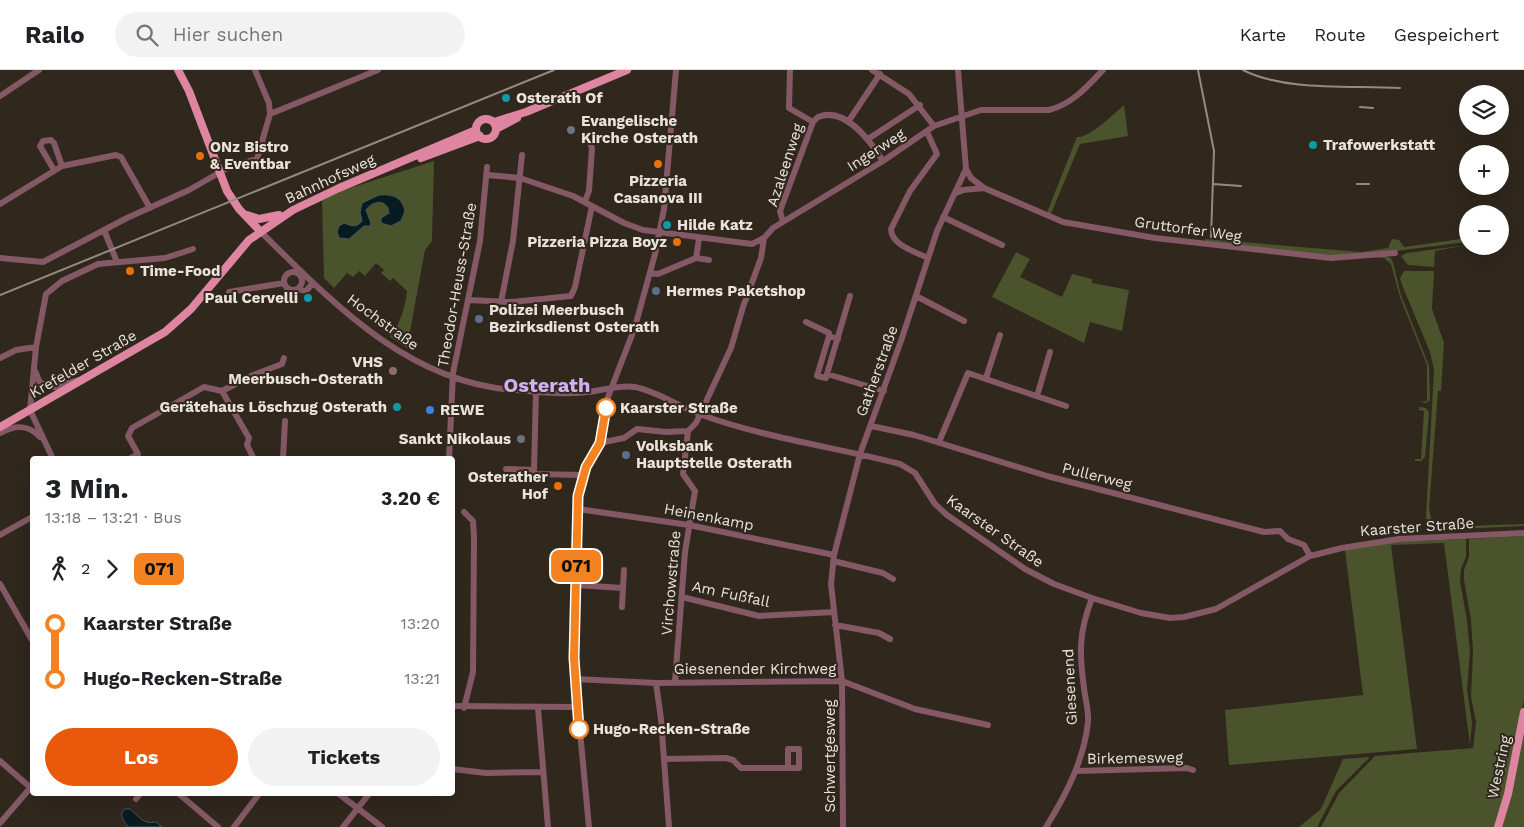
<!DOCTYPE html>
<html lang="de">
<meta charset="utf-8">
<style>
:root{--surface:#fff;--page:#f2f2f2;--text:#202124;--muted:#757577;--line:#e0e0e0;--accent:#ea580c}
body{margin:0;font-family:"Work Sans",sans-serif;background:var(--page);color:var(--text);height:100vh;display:flex;flex-direction:column;font-size:19px;white-space:nowrap}
*{box-sizing:border-box;margin:0}
p{font-size:16px;color:var(--muted)}
.icon{flex:none;width:28px;height:28px;fill:none;stroke:currentColor;stroke-width:2;stroke-linecap:round;stroke-linejoin:round}
.map{position:relative;flex:1;overflow:hidden}
.details{position:absolute;left:30px;top:386px;width:425px;height:340px;display:flex;flex-direction:column;background:var(--surface);border-radius:5px;box-shadow:0 5px 20px #0002}
.details>*{flex:none}
.badge{padding:0 10px;border-radius:8px;font-size:18px;line-height:32px}
.buttons{position:absolute;left:1459px;top:15px;display:grid;gap:10px}
.buttons a{display:grid;place-items:center;width:50px;height:50px;border-radius:50%;background:var(--surface);box-shadow:0 5px 20px #0002;font-size:25px}
.map>.badge{position:absolute;translate:-50% -50%;box-shadow:0 0 0 2px #fff}
.legs{display:flex;align-items:center;gap:8px;height:55px;padding:0 15px;font-size:16px}
.legs p{margin-inline-start:auto}
.summary{display:flex;align-items:center;justify-content:space-between;height:85px;padding:0 15px}
h1{font-size:28px;font-weight:700;line-height:38px}
.action{display:flex;gap:10px;margin-top:auto;padding:10px 15px}
.action a{flex:1;height:58px;border-radius:30px;background:var(--accent);color:#fff;font-size:20px;font-weight:700;line-height:58px;text-align:center}
.action a+a{background:var(--page);color:var(--text)}
ul{padding:0 15px;list-style:none}
li{display:flex;align-items:center;gap:18px;height:55px;font-size:19px}
li i{display:grid;place-items:center;width:8px;height:100%;margin:0 6px;background:currentColor}
li i::after{content:'';width:12px;height:12px;margin:-6px;border:4px solid;border-radius:50%;background:var(--surface)}
li p{margin-inline-start:auto}
li:first-child i{background:linear-gradient(#0000 50%,currentColor 0)}
li:last-child i{background:linear-gradient(currentColor 50%,#0000 0)}
header{display:flex;align-items:center;gap:30px;box-sizing:border-box;height:70px;padding:0 25px;background:var(--surface);border-bottom:1px solid var(--line)}
header strong{font-size:24px}
nav{display:flex;gap:28px;margin-inline-start:auto;font-size:18px}
.search{width:350px;height:45px;background:var(--page);display:flex;align-items:center;gap:12px;box-sizing:border-box;padding:0 18px;border-radius:28px;color:var(--muted);font-size:19px}
.map>svg:first-child{display:block}
</style>
<header>
<strong>Railo</strong>
<div class="search"><svg class="icon" aria-label="search" viewBox="0 0 24 24"><circle cx="10" cy="10" r="6"/><path d="M15 15l6 6"/></svg>Hier suchen</div>
<nav><a>Karte</a><a>Route</a><a>Gespeichert</a></nav>
</header>
<div class="map">
<svg width="1524" height="757" viewBox="0 0 1524 757">
<rect width="100%" height="100%" fill="#30271d"/>
<path fill="#4a532b" d="M1124 35 1128 66 1080 74 1050 146 1046 145 1077 67C1088 69 1115 43 1124 35Z
M434 91 432 171 425 180 407 278 390 267C401 252 405 238 407 221L393 208 390 211 381 203 384 200 376 193 365 206 359 201 353 207 347 203 334 218 324 208 322 130 341 121Z
M1468 168 1467 172 1348 187 1205 174V169L1361 182 1388 178 1392 169 1399 170 1404 177Z
M1467 175 1435 181 1434 197 1408 195 1401 186 1407 183Z
M1016 182 1030 189 1020 207 1062 227 1072 204 1092 209V213L1129 220 1122 261 1090 252 1084 273 992 227Z
M1385 186 1391 188 1393 193 1401 225 1429 296 1430 330 1426 333 1419 332 1427 331V295L1400 227 1391 194 1384 188 1374 187Z
M1404 201H1434L1432 239 1444 273 1441 321H1438L1429 438 1432 453 1439 457 1524 454V456L1435 460 1426 448 1434 300 1430 282 1402 215 1400 208Z
M1419 337 1426 338 1429 343 1425 387 1421 391H1415V389H1421L1424 341 1419 340Z
M1524 466V630L1507 715 1494 757H1321L1339 723 1375 686 1473 678 1476 652 1471 627 1473 582 1471 550 1464 510V500L1469 487V469Z
M1466 469V487L1461 499 1460 511 1467 550 1470 582 1467 619 1472 653 1470 675 1444 473 1391 475 1417 679 1229 695 1225 640 1363 625 1345 480 1390 472Z
M1524 656V757H1501Z
M1370 687 1336 721 1317 757H1299L1321 739 1343 689Z"/>
<path fill="#071c21" stroke="#4b5859" d="M379 125C393 124 402 127 405 141L401 151 391 156 381 153V148L389 143C388 129 373 130 366 140L371 153 370 156H364L349 169 339 168 337 162 339 156 344 153C351 156 357 158 362 151L360 142 362 133Z
M130 739C139 746 143 755 156 752L162 757H128C124 751 118 745 125 739Z"/>
<g fill="none" stroke-linecap="round" stroke-linejoin="round">
<path stroke="#845965" stroke-width="6" d="M255 0 269 33 270 44
M790 0 789 38 813 52
M872 0 909 24 934 56
M0 26 39 0
M848 52 880 4
M927 62 937 84 910 121 891 159C891 175 916 182 928 188
M868 69 920 35
M966 99 971 108 984 118 1063 152 1155 168 1331 188 1395 183
M54 100 40 76 43 71 51 70 54 73 62 96
M488 105 520 108 573 126 624 153 643 160 752 174 764 168 773 158 883 91 934 56 981 40H1049C1072 34 1087 17 1103 0
M956 123 963 120 984 118
M585 131 589 121 592 78 590 73
M0 134 62 96 116 85 121 87 150 138
M943 147 1002 175
M783 152 780 141 813 52 818 47C845 36 871 72 883 91
M104 160 117 192
M261 162C332 232 408 313 515 320 538 322 563 325 587 322 602 321 620 314 635 317 659 322 679 337 702 345 765 368 835 377 900 394L915 403 935 434 947 445 1025 499 1054 514 1092 528 1141 543 1170 548 1184 547 1216 539 1310 486 1342 478 1399 469 1524 463
M0 188 43 192 127 148 189 120 231 96 257 89 270 44 378 0
M696 188 699 169
M284 211a9 9 0 1 1 18 0a9 9 0 1 1-18 0Z
M650 203 658 204 696 188 709 190
M298 219 306 221 313 213
M229 222 284 213
M916 226 964 251
M468 230 512 232 571 226 575 217 592 136
M501 232 513 171 522 85
M806 252 829 263V266
M838 269 829 266 817 306 826 308 827 304 850 226
M0 288 16 280 36 277
M35 301 40 313 55 317 79 310
M827 304 884 321
M986 308 1000 265
M222 321 249 368 247 375 254 389
M1037 326 1050 282
M871 356 914 365 1047 406 1264 462 1280 461 1288 469 1304 475 1310 486
M0 363C15 355 28 354 40 367
M939 372 968 303 1066 336
M599 373 624 368 637 359 666 362 688 361 696 353 731 278 743 237 761 188 764 168
M53 389 30 340 36 277 46 224 62 211 98 194 165 188 193 179
M129 389 138 384 128 366 132 358 204 317 222 321 253 305 282 294 284 288
M283 389 285 351
M449 389 453 303 480 171 487 97
M506 399 534 400 535 404 583 405
M534 400 536 321
M578 439 689 455 834 485
M0 465 32 447
M833 491 883 503 893 509
M0 514 32 570
M576 515 623 518 622 537
M623 518 624 500
M682 527 759 546 834 542
M835 555 879 563 890 569
M575 609 656 613 842 611 915 639 988 655
M675 612 685 482 695 421 683 404 688 361
M656 613 661 649 669 757
M452 636 577 637
M464 638 473 602 474 468 473 451 464 442
M538 638 548 757
M664 689 726 688 733 690 741 698H799V679H788V698
M0 691 31 718
M452 699 486 703 543 702
M1076 701 1187 698 1193 700
M179 724 218 757
M339 724 382 757
M136 729 140 724
M0 753 32 716
M234 757 259 724
M343 757 369 724
M589 757 574 598 578 426 586 397 599 373 608 327 635 257 655 184 664 139 676 0
M843 757 842 611 831 514 834 485 860 384 902 268 937 161 966 99 958 0
M1046 757C1066 725 1084 690 1088 652 1089 641 1085 628 1084 618 1079 582 1079 562 1092 528"/>
<path stroke="#de86a1" stroke-width="8" d="M178 0 189 21 227 121 239 139 261 162
M476 59a10 10 0 1 1 20 0a10 10 0 1 1-20 0Z
M494 52 526 42 627 0
M496 59 517 48
M421 88 480 66
M247 145 259 149 279 145
M0 357 165 262 191 239 249 170 293 140 339 118 476 60
M1498 757 1508 724 1524 642"/>
<path stroke="#938b83" stroke-width="2" d="M1198 0 1214 81 1211 167
M1243 0C1287 22 1351 15 1400 18
M1360 37 1373 38
M1359 77 1371 78
M1213 114 1241 116
M1357 114H1369
M0 225 554 0"/>
</g>
<g fill="none" stroke-linecap="round" stroke-linejoin="round">
<g stroke="#fff" stroke-width="11">
<path id="line-1" d="M579 659 574 588 578 426 586 397 600 373 606 338"/>
</g>
<use href="#line-1" stroke="#f58220" stroke-width="8"/>
</g>
<g fill="#0f9aa8" stroke="#30271d" stroke-width="2">
<circle cx="506" cy="28" r="5"/>
<circle cx="1313" cy="75" r="5"/>
<circle cx="667" cy="155" r="5"/>
<circle cx="308" cy="228" r="5"/>
<circle cx="397" cy="337" r="5"/>
</g>
<g fill="#6b7280" stroke="#30271d" stroke-width="2">
<circle cx="571" cy="60" r="5"/>
<circle cx="521" cy="369" r="5"/>
</g>
<g fill="#e8710a" stroke="#30271d" stroke-width="2">
<circle cx="200" cy="86" r="5"/>
<circle cx="658" cy="94" r="5"/>
<circle cx="677" cy="172" r="5"/>
<circle cx="130" cy="201" r="5"/>
<circle cx="558" cy="416" r="5"/>
</g>
<g fill="#5c6f8a" stroke="#30271d" stroke-width="2">
<circle cx="656" cy="221" r="5"/>
<circle cx="479" cy="249" r="5"/>
<circle cx="626" cy="385" r="5"/>
</g>
<circle fill="#8d6e63" stroke="#30271d" stroke-width="2" cx="393" cy="301" r="5"/>
<g fill="#fff" stroke="#f58220" stroke-width="2.5">
<circle cx="606" cy="338" r="9"/>
<circle cx="579" cy="659" r="9"/>
</g>
<circle fill="#3f7fe0" stroke="#30271d" stroke-width="2" cx="430" cy="340" r="5"/>
<g text-anchor="middle" dominant-baseline="central" stroke-width="4" stroke-linejoin="round" paint-order="stroke">
<g font-size="15" font-weight="bold" fill="#e9e3dc" stroke="#30271d" text-anchor="start">
<text x="516" y="28">Osterath Of</text>
<text x="581" y="51">Evangelische<tspan x="581" dy="17">Kirche Osterath</tspan></text>
<text x="1323" y="75">Trafowerkstatt</text>
<text x="210" y="77">ONz Bistro<tspan x="210" dy="17">&amp; Eventbar</tspan></text>
<text x="658" y="111" text-anchor="middle">Pizzeria<tspan x="658" dy="17">Casanova III</tspan></text>
<text x="677" y="155">Hilde Katz</text>
<text x="667" y="172" text-anchor="end">Pizzeria Pizza Boyz</text>
<text x="140" y="201">Time-Food</text>
<text x="666" y="221">Hermes Paketshop</text>
<text x="298" y="228" text-anchor="end">Paul Cervelli</text>
<text x="489" y="240">Polizei Meerbusch<tspan x="489" dy="17">Bezirksdienst Osterath</tspan></text>
<text x="383" y="292" text-anchor="end">VHS<tspan x="383" dy="17">Meerbusch-Osterath</tspan></text>
<text x="387" y="337" text-anchor="end">Gerätehaus Löschzug Osterath</text>
<text x="440" y="340">REWE</text>
<text x="511" y="369" text-anchor="end">Sankt Nikolaus</text>
<text x="636" y="376">Volksbank<tspan x="636" dy="17">Hauptstelle Osterath</tspan></text>
<text x="548" y="407" text-anchor="end">Osterather<tspan x="548" dy="17">Hof</tspan></text>
</g>
<g font-size="15" fill="#e9e3dc" stroke="#30271d">
<text transform="translate(876 80) rotate(-33)">Ingerweg</text>
<text transform="translate(785 95) rotate(-72)">Azaleenweg</text>
<text transform="translate(330 109) rotate(-25)">Bahnhofsweg</text>
<text transform="translate(1188 159) rotate(8)">Gruttorfer Weg</text>
<text transform="translate(457 215) rotate(-80)">Theodor-Heuss-Straße</text>
<text transform="translate(383 252) rotate(36)">Hochstraße</text>
<text transform="translate(83 294) rotate(-30)">Krefelder Straße</text>
<text transform="translate(877 301) rotate(-70)">Gatherstraße</text>
<text transform="translate(1097 406) rotate(14)">Pullerweg</text>
<text transform="translate(709 447) rotate(11)">Heinenkamp</text>
<text transform="translate(1417 457) rotate(-4)">Kaarster Straße</text>
<text transform="translate(995 461) rotate(35)">Kaarster Straße</text>
<text transform="translate(671 513) rotate(-85)">Virchowstraße</text>
<text transform="translate(731 524) rotate(12)">Am Fußfall</text>
<text x="755" y="599">Giesenender Kirchweg</text>
<text transform="translate(1070 617) rotate(-93)">Giesenend</text>
<text transform="translate(830 686) rotate(-90)">Schwertgesweg</text>
<text transform="translate(1135 688) rotate(-1)">Birkemesweg</text>
<text transform="translate(1499 697) rotate(-78)">Westring</text>
</g>
<g font-size="15" font-weight="bold" fill="#e9e3dc" stroke="#30271d" text-anchor="start">
<text x="620" y="338">Kaarster Straße</text>
<text x="593" y="659">Hugo-Recken-Straße</text>
</g>
<g font-size="20" font-weight="bold" fill="#d2aff2" stroke="#30271d">
<text x="547" y="315">Osterath</text>
</g>
</g>
</svg>
<div class="buttons">
<a><svg class="icon" aria-label="layers" viewBox="0 0 24 24"><path d="M12 4l9 5-9 5-9-5zM3 14l9 5 9-5"/></svg></a>
<a>+</a>
<a>−</a>
</div>
<b class="badge" style="left:576px;top:496px;background:#f58220;color:#111">071</b>
<section class="details">
<div class="summary"><div><h1>3 Min.</h1><p>13:18 – 13:21 · Bus</p></div><b>3.20 €</b></div>
<div class="legs"><svg class="icon" aria-label="walk" viewBox="0 0 24 24"><circle cx="13" cy="4" r="2"/><path d="M13 8l-2 6 4 7M11 14l-3 7M7 12l3-4h3l4 4"/></svg>2<svg class="icon" aria-label="forward" viewBox="0 0 24 24"><path d="M9 5l7 7-7 7"/></svg><b class="badge" style="background:#f58220;color:#111">071</b></div>
<ul>
<li><i style="color:#f58220"></i><b>Kaarster Straße</b><p>13:20</p></li>
<li><i style="color:#f58220"></i><b>Hugo-Recken-Straße</b><p>13:21</p></li>
</ul>
<div class="action"><a>Los</a><a>Tickets</a></div>
</section>
</div>
